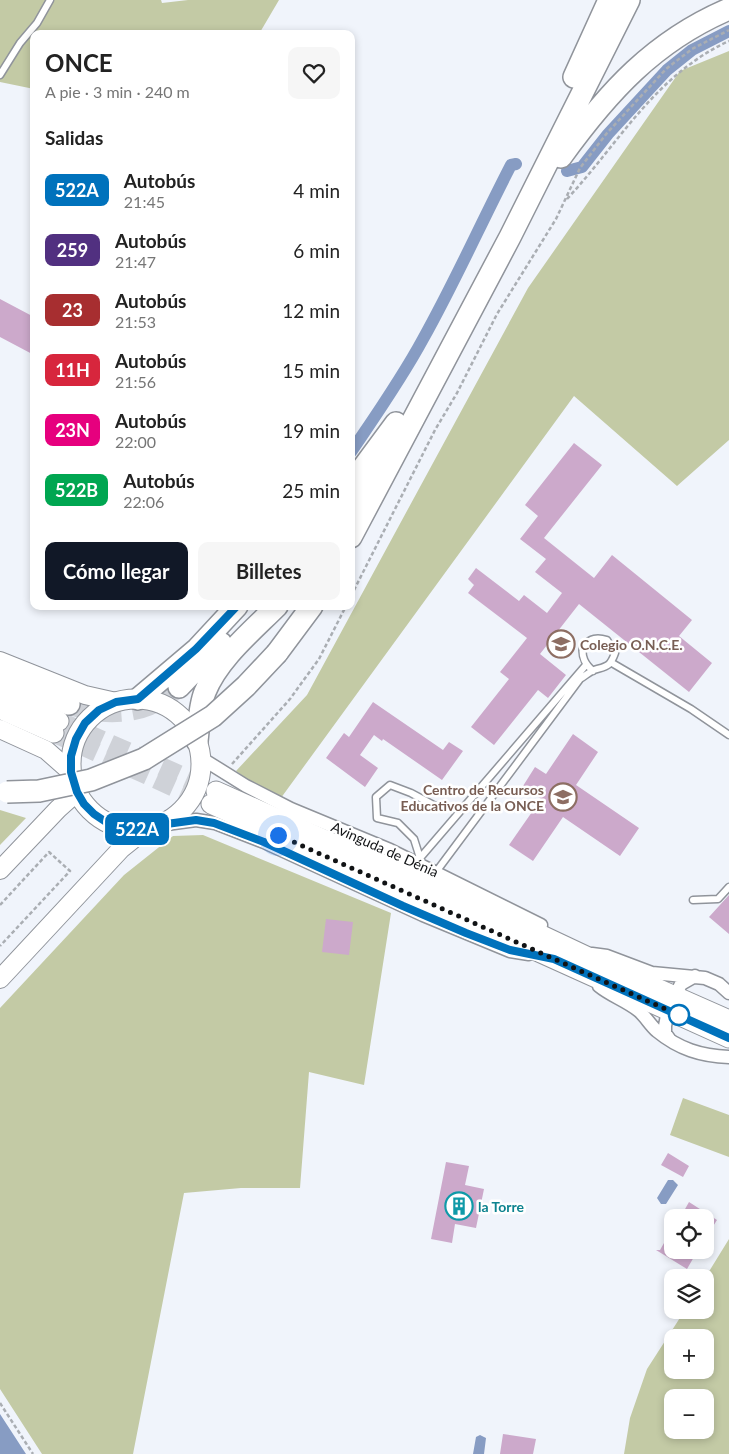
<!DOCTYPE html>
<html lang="es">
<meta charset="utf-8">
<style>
:root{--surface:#fff;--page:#f6f6f6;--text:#222;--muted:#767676;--accent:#111827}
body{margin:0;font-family:Lato,sans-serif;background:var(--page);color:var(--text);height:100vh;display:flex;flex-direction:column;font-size:19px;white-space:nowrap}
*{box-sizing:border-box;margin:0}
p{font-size:16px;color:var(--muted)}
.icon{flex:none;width:28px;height:28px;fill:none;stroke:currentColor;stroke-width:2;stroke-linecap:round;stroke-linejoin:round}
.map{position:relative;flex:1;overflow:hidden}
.details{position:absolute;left:30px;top:30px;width:325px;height:580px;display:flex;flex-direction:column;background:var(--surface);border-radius:10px;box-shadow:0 2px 8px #0003}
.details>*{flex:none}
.badge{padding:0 10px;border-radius:8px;font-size:18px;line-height:32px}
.buttons{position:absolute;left:664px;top:1209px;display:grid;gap:10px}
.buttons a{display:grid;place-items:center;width:50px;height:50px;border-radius:10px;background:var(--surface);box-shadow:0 2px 8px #0003;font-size:25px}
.you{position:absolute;width:25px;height:25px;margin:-12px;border:4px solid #fff;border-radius:50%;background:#1a73e8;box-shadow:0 0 0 8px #1a73e833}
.map>.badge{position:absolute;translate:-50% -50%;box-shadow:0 0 0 2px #fff}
h2{padding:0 15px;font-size:19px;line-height:45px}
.round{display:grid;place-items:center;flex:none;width:52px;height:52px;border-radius:10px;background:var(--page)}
.headline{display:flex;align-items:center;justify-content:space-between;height:85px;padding:0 15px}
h1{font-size:24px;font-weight:700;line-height:38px}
.action{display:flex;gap:10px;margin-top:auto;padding:10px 15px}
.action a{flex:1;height:58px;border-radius:10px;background:var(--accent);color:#fff;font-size:20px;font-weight:700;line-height:58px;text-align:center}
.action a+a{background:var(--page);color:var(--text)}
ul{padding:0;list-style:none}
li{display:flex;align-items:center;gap:15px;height:60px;padding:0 15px}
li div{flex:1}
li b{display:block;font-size:19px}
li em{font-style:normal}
li .badge{min-width:55px;font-weight:700;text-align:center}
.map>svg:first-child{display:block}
</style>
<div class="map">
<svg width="729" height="1454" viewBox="0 0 729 1454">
<rect width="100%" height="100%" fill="#f0f4fb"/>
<path fill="#c3caa5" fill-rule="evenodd" d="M0 0H161L162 3 188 0H279L259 34H34V89L0 82Z
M729 51V440L677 486 574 396 278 802 236 771 307 695 528 288 680 71Z
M0 810 26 818 0 845Z
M203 835 391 913 364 1085 309 1072 300 1188H241L184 1193 133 1454H42L0 1389V1008L124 875 173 836Z
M683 1098 729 1115V1157L670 1135Z
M729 1239V1454H624L630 1418 647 1369 685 1310H705V1278ZM672 1338H705V1370H672ZM672 1398H705V1430H672Z"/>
<path fill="#879cc3" d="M668 1180H673L678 1185 666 1204H661L657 1198Z
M0 1414 26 1454H0Z
M480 1435 486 1438 484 1454H473L476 1437Z"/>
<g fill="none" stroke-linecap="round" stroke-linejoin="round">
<path stroke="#879cc3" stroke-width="12" d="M567 171 582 167 608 134 667 70 692 50 729 31
M351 452C376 415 402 378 423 339 455 282 481 223 511 165L516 164"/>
</g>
<path fill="#cca9cb" d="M0 299 34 317V355L0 337Z
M574 443 602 465 544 538 594 578 612 555 692 620 679 636 712 663 689 692 579 604 540 654 566 675 548 698 538 690 494 745 471 727 509 679 500 672 527 638 468 593 474 585 468 579 476 568 519 601 524 595 547 613 562 593 535 572 546 559 520 539 538 516 525 505Z
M373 702 443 750 449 742 463 751 442 780 383 739 382 741 374 735 360 755 378 768 365 787 326 758 344 733 349 737Z
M573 734 598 752 576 785 639 828 620 856 563 817 533 861 509 845 541 799 523 786 535 767 546 774Z
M729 895V934L709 917Z
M326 919 353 922 349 955 322 952Z
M668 1153 689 1166 683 1177 661 1165Z
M446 1162 469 1166 465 1185 484 1189 476 1228 455 1224 452 1243 431 1239Z
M689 1202 717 1220 705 1239V1218H680Z
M672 1229V1250H698L687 1269 656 1250H660Z
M503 1434 536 1439 533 1454H500Z"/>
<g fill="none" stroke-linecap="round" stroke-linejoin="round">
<path stroke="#cfd2d8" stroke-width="19" stroke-dasharray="19 9" stroke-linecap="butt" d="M59 721 216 791
M54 733 211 804"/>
<path stroke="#cfd2d8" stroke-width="21" stroke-dasharray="21 11" stroke-linecap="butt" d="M69 704C93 713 125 715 149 705 160 700 170 693 179 687"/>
<g stroke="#90949b" stroke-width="9">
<path id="lane" d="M0 75 20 43 37 23 50 0
M612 663 691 709 729 735
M420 858 414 839 398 823 377 818 376 797 390 785 411 793 439 808 462 809
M414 860 420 858 586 665
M436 872 580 679C585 676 589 672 594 670 607 666 610 667 615 653L607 640C597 637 591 638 583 646 581 657 585 664 593 671
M693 900 718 899 729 887"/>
</g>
<g stroke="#90949b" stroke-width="15">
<path id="street" d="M201 758 246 786 291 809 390 850 541 925
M159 825 196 820 215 823 264 842 423 915 510 951 529 954
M592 954 607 956 652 973 705 978 719 984 729 993
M599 986C611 996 627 1001 639 1011 646 1017 650 1025 657 1031 679 1049 701 1056 729 1057
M670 1040 665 1033V1026L668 1010 681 984 695 976"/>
</g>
<g stroke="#90949b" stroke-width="20">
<path id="secondary" d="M0 661 85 695 116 702
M0 729 46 750 71 772
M0 870 58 809 77 792
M0 979 121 849 146 829"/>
</g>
<g stroke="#90949b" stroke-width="21">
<path id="primary" d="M0 694 59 721
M71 764a65 65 0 1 1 130 0a65 65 0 1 1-130 0Z
M0 709 54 733
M216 791 350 851 429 882 616 970 729 1020
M211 804 729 1038"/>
</g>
<g stroke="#90949b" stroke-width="24">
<path id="highway" d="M574 77 609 0
M561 157C608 92 654 41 729 9
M362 469 396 423
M351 500 377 460
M351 537 510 237 629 0
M277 653 312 606
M0 674 69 704
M179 687 221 643
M138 699 197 649 237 606
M197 741C199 725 199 706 205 692 218 659 252 631 277 606"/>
</g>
<path stroke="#aaaeb3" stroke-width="2.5" stroke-dasharray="4 2.5" stroke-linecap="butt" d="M567 199C620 142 655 75 729 41
M351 596 435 430 457 393 497 314 556 219 580 168 607 133 666 69 692 49 729 30
M232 764 290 699 319 659 346 606
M0 905 49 852 70 871 0 946
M0 1403 33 1454"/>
<use href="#lane" stroke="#fff" stroke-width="6"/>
<use href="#street" stroke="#fff" stroke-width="12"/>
<use href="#secondary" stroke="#fff" stroke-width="18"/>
<use href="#primary" stroke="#fff" stroke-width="19"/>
<use href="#highway" stroke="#fff" stroke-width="21"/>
<g stroke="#90949b" stroke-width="24" stroke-linecap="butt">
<path id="highway-bridge" d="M7 792 39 791 91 780 144 759 213 716 246 686 277 653"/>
</g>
<use href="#highway-bridge" stroke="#fff" stroke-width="21"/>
</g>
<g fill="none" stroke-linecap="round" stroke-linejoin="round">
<g stroke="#fff" stroke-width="11">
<path id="line" d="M237 606 196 649 138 699 116 702 99 710 85 723 76 739 71 756V772L77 792 84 804 94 814 106 822 118 827 132 829H146L159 825 196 820 214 823 264 842 403 906 466 933 510 950 554 959 729 1038"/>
</g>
<use href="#line" stroke="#0072bc" stroke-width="8"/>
<path stroke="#111315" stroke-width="5" stroke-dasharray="0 9" d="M278 835 681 1016 679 1015"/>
</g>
<defs>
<g id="school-ring" transform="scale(1.4375)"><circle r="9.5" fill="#fff" stroke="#8d6e63" stroke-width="1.5"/><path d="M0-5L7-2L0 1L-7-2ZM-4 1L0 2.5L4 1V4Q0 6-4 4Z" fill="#8d6e63"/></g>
<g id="building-ring" transform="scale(1.4375)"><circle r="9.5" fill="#fff" stroke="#0f9aa8" stroke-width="1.5"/><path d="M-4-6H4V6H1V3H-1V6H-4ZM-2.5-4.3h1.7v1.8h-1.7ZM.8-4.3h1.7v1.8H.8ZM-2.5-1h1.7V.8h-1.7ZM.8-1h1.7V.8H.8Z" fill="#0f9aa8"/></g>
</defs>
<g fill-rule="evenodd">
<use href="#school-ring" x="561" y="644"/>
<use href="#school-ring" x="563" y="797"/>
<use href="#building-ring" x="459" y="1206"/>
</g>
<circle fill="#fff" stroke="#0072bc" stroke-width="2.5" cx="679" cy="1015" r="10"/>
<g text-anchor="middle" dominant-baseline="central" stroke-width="5" stroke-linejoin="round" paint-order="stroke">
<g font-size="14" font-weight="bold" fill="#785e54" stroke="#fff" text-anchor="start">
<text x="580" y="644">Colegio O.N.C.E.</text>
<text x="544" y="789" text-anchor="end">Centro de Recursos<tspan x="544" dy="16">Educativos de la ONCE</tspan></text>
</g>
<g font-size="14" fill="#111315" stroke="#fff">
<text transform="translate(385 849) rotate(24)">Avinguda de Dénia</text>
</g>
<g font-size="14" font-weight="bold" fill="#0d838f" stroke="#fff" text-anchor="start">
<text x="478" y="1206">la Torre</text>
</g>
</g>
</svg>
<div class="buttons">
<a><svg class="icon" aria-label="locate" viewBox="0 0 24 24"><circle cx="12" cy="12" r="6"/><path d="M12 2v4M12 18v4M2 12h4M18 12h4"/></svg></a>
<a><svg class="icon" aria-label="layers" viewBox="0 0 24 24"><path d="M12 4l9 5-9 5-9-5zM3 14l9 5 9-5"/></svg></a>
<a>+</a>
<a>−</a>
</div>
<div class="you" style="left:278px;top:835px"></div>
<b class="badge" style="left:137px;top:829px;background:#0072bc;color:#fff">522A</b>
<section class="details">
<div class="headline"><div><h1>ONCE</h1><p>A pie · 3 min · 240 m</p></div><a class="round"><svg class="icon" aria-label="heart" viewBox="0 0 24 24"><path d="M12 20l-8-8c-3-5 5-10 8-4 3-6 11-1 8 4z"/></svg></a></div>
<h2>Salidas</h2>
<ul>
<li><span class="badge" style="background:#0072bc;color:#fff">522A</span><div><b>Autobús</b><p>21:45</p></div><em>4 min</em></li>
<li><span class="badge" style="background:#513080;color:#fff">259</span><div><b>Autobús</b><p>21:47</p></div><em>6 min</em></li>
<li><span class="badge" style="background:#a72e30;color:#fff">23</span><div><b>Autobús</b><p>21:53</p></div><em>12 min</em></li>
<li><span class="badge" style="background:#d7263d;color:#fff">11H</span><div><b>Autobús</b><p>21:56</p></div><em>15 min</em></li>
<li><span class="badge" style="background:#e6007e;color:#fff">23N</span><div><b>Autobús</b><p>22:00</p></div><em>19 min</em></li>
<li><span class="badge" style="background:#00a651;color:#fff">522B</span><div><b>Autobús</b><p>22:06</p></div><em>25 min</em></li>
</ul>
<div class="action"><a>Cómo llegar</a><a>Billetes</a></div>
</section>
</div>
